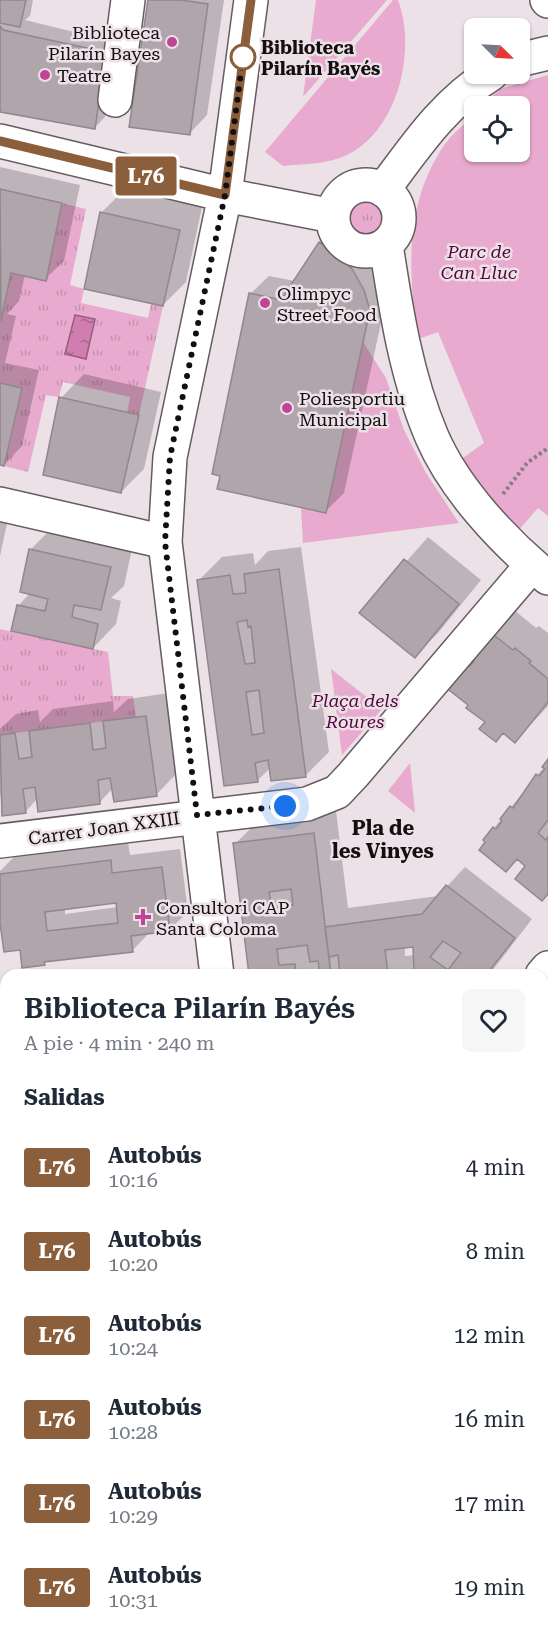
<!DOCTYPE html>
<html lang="es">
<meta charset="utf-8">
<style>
:root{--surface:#fff;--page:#f6f6f7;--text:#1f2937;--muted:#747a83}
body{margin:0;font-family:"Roboto Serif",serif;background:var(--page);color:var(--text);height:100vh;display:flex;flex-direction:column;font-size:22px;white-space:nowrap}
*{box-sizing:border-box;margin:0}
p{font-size:20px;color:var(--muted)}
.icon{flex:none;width:33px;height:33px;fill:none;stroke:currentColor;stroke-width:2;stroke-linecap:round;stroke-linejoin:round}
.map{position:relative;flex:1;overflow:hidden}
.details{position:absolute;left:0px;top:969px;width:549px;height:674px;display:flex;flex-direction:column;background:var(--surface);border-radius:18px 18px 0 0;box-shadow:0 2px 4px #0004}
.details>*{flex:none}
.badge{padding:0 12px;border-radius:4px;font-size:21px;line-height:39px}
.needle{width:39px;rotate:114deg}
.tools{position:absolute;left:464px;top:18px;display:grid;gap:12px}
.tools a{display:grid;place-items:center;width:66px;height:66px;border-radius:9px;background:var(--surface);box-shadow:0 2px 4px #0004;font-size:30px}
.you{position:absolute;width:30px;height:30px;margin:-15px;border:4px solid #fff;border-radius:50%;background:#1a73e8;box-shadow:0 0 0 9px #1a73e833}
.map>.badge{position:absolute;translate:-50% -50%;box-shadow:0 0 0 3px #fff}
h2{padding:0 24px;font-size:22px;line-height:54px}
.round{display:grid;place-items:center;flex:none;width:63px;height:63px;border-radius:9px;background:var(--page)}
.summary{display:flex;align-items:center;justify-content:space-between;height:102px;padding:0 24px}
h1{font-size:28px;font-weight:600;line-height:45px}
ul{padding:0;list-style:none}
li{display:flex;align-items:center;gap:18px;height:84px;padding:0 24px}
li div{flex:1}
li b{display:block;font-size:22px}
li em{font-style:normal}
li .badge{min-width:66px;font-weight:700;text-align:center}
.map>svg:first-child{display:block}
</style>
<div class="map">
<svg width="548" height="1642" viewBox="0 0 548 1642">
<defs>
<pattern id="grass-tufts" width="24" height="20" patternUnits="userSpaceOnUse" patternTransform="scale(1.5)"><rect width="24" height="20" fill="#e8aace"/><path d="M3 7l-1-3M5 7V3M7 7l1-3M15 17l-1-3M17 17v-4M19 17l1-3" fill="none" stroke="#c691b0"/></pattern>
<pattern id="cemetery-stones" width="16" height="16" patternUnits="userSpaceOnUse" patternTransform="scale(1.5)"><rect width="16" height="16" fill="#e8aace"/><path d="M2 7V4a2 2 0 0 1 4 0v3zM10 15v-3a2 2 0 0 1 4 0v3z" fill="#c691b0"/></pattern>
<pattern id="water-ripples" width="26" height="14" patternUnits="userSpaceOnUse" patternTransform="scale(1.5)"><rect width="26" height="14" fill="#cf7eaf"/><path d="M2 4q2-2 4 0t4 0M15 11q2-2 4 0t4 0" fill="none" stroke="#a7668d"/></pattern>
</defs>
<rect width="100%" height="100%" fill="#ece1e7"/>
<path fill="#e7d4de" d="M33 1637H392L387 1642H34Z"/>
<path fill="url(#grass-tufts)" d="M347 218a20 20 0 1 1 40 0a20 20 0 1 1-40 0Z
M62 203 86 209 70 285 84 289 81 303 148 318 151 304 163 306 139 415 127 413 130 397 63 382 59 397 46 395 28 472 4 466 22 389 0 383V321L11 273 46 281Z
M0 629 108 652 113 696H133L136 717 0 735Z"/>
<path fill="url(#cemetery-stones)" d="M0 1185 6 1187V1318L0 1316Z"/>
<path fill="#e8aace" d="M316 0H387L303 97Z
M393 0H398C417 51 398 130 347 155 329 164 302 164 283 166L265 152Z
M548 75V516L538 508 517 532 460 460 484 443 438 332 418 339C408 272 404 203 445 144 453 133 465 124 474 115V152H519V106H482L500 89Z
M363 342 386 378 404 430 426 473 459 523 303 543 301 508 326 513Z
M331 669 382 709 342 755Z
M410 763 415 813 388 791Z
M548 1410V1467L543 1468V1411Z"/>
<path fill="url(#water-ripples)" stroke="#975d80" stroke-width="1.5" d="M75 315 95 319 86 359 65 354Z"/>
<path fill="#0003" fill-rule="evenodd" d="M0 0H33L30 16 25 20 115 42 105 117 95 127 0 111Z
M149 0H224L207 115 189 134Z
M0 167 80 185 64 261 45 279 25 275 19 301 7 314 16 316 5 363 39 370 22 446 4 465 0 464Z
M124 190 202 207 186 282 163 305 101 213Z
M339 225 350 232 370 251 386 284V300L344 493 326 511 250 294 269 276 295 281 320 243Z
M84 374 161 392 144 469 121 492 61 398Z
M0 517 8 519 0 556Z
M54 526 133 544 124 586 111 598 121 601 116 624 93 648 18 606 30 593 31 549Z
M428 537 481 580 438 633 415 656 361 613Z
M301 547 329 752 306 775 272 779 270 768 257 781 199 580 222 557 253 553 255 565 268 551Z
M514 610 536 628 539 626 548 633V706L515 741 487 721 447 686Z
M169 693 179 771 156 795 113 788 100 802 38 798 25 812 3 815 0 793V729L16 714 38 710 40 722 53 709 113 701 114 712 128 699Z
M548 762V893L518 858 506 870 485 839Z
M336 811 348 908 438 896 465 867 532 919 489 975H251L235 844 258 821ZM414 946 415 955 405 956V947Z
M128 842 130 855 180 849 188 912 169 930 150 932 132 951 48 960 44 963 21 949 0 911V871L14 857ZM117 901 118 907 65 914V908Z
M548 1221V1326H543V1222Z
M76 1636H131L133 1642H78Z
M154 1636H240L241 1642H156Z"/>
<path fill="#afa5aa" stroke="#91878c" stroke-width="1.5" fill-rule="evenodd" d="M0 0H26L20 27 0 23Z
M148 0H181L208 4 190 135 129 127Z
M0 26 3 30 106 52 95 129 0 112Z
M0 189 62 203 46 281 11 273 1 321Z
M100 212 180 230 163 306 84 289Z
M319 242 332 250 352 269 364 290 370 310 326 513 217 489 220 476 212 474 249 293 281 300Z
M0 383 22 388 4 466 0 465Z
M59 397 139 415 121 493 43 475Z
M29 549 111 567 101 610 74 605 72 617 98 624 93 649 11 631 17 605 45 611 48 599 20 592Z
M404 559 459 604 415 658 359 613Z
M279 569 306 777 271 781 268 760 255 763 258 782 224 786 197 580 230 575 233 594 246 593 244 574ZM247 620 248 627 251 626 255 663 245 664 237 622ZM259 690 264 733 252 735 246 692Z
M490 632 513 650 515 648 531 661 529 663 548 679V702L515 743 503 733 496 742 479 729 485 722 466 708 468 705 445 687 466 662 470 666 474 661 470 657Z
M146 716 157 796 114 802 110 778 98 780 100 804 38 812 35 787 23 789 26 813 2 816 0 735 15 733 19 759 32 757 29 731 90 723 93 750 106 748 103 721Z
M548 759V820L538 833 546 840 548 837V894L542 901 515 879 525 866 517 859 506 872 479 850 485 842 483 840 493 827 496 829 502 821 500 819 510 806 513 808 536 774 539 776 545 769 542 767Z
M314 833 331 975H320L318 961 310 962 307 945 277 949 279 965 295 964 296 975H249L233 843ZM291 889 293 905 272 908 269 892Z
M111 860 112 873 162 867 170 931 131 936 133 952 44 962 45 965 22 968 20 950 4 952 0 923V874ZM116 903 118 923 47 931 45 912Z
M446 885 515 938 486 975H340L338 955 329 957 331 975 325 927 422 914ZM443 941 461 953 448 970 430 957ZM413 947 414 971 388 974 385 950Z
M548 1036V1152L543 1153V1042Z
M543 1241H548V1327L543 1328Z
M75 1636H113L115 1642H76Z
M153 1636H221L223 1642H154Z"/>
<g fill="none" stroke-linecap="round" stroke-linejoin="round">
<g stroke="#665c61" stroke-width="36">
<path id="minor" d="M547 0 548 1
M519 60 548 53
M115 100 128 0
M0 141 225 195 333 216
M333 218a33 33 0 1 1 66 0a33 33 0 1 1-66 0Z
M383 190C415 147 444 103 491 74
M386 245C396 310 406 376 432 437 455 490 504 542 548 578
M0 504 165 542
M0 841 307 804 337 792 353 775 532 565
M217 975 165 542 170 457 225 195 251 0
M542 975 548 968
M543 1374H548
M0 1514 6 1513"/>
</g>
<path stroke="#867e82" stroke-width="4" stroke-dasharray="3 3" stroke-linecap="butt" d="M503 494 527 463 548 448
M0 1107 6 1105
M0 1320 6 1321
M543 1468 548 1467"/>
<use href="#minor" stroke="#fff" stroke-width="33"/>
</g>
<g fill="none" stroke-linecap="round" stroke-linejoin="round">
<g stroke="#fff" stroke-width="14">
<path id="line" d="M0 141 225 195 251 0"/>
</g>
<use href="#line" stroke="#8b5e3c" stroke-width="9"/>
<path stroke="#130f11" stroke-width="6" stroke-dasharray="0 10.8" d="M243 57 225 195 170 457 165 542 197 815 285 806"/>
</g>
<g fill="#c04596" stroke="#ece1e7" stroke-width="2">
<circle cx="172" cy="42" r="6"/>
<circle cx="45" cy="75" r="6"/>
<circle cx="265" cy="303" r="6"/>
<circle cx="287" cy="408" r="6"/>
<path d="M140 908h6v6h6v6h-6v6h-6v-6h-6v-6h6z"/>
</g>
<circle fill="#fff" stroke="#8b5e3c" stroke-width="3" cx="243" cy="57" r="12"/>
<g text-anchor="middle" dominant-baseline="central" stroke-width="5" stroke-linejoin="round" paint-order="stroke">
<g font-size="18" fill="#130f11" stroke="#ece1e7" text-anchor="start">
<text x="160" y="32" text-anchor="end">Biblioteca<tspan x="160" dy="21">Pilarín Bayes</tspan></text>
<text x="57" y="75">Teatre</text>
<text x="277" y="293">Olimpyc<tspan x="277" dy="21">Street Food</tspan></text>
<text x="299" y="398">Poliesportiu<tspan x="299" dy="21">Municipal</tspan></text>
<text x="156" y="907">Consultori CAP<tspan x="156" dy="21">Santa Coloma</tspan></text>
</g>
<g font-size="18" font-weight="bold" fill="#130f11" stroke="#ece1e7" text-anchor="start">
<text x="261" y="47">Biblioteca<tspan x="261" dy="21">Pilarín Bayés</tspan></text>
</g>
<g font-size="18" font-style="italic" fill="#51073b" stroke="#ece1e7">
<text x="479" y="251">Parc de<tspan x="479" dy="21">Can Lluc</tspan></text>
<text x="355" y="700">Plaça dels<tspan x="355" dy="21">Roures</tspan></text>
</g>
<g font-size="18" fill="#130f11" stroke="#ece1e7">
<text transform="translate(104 828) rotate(-8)">Carrer Joan XXIII</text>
</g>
<g font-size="20" font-weight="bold" fill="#130f11" stroke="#ece1e7">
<text x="383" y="828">Pla de<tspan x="383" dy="23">les Vinyes</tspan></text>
</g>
</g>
</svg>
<div class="tools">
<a><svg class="needle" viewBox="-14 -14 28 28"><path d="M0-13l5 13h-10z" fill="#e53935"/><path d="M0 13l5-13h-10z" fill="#747a83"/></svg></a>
<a><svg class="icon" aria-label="locate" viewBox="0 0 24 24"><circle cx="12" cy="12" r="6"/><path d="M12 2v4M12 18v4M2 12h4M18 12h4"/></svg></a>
</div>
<div class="you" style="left:285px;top:806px"></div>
<b class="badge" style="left:146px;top:176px;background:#8b5e3c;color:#fff">L76</b>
<section class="details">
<div class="summary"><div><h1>Biblioteca Pilarín Bayés</h1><p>A pie · 4 min · 240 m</p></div><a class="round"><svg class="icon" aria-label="heart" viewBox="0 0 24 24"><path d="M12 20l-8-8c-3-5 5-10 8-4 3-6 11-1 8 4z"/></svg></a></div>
<h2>Salidas</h2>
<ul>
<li><span class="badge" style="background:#8b5e3c;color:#fff">L76</span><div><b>Autobús</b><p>10:16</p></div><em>4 min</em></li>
<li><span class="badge" style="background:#8b5e3c;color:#fff">L76</span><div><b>Autobús</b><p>10:20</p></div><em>8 min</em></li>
<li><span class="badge" style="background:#8b5e3c;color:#fff">L76</span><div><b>Autobús</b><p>10:24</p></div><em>12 min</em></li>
<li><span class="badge" style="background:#8b5e3c;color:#fff">L76</span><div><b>Autobús</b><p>10:28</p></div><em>16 min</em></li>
<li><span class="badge" style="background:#8b5e3c;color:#fff">L76</span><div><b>Autobús</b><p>10:29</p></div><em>17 min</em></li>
<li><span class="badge" style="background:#8b5e3c;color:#fff">L76</span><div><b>Autobús</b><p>10:31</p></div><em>19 min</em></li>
</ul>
</section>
</div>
